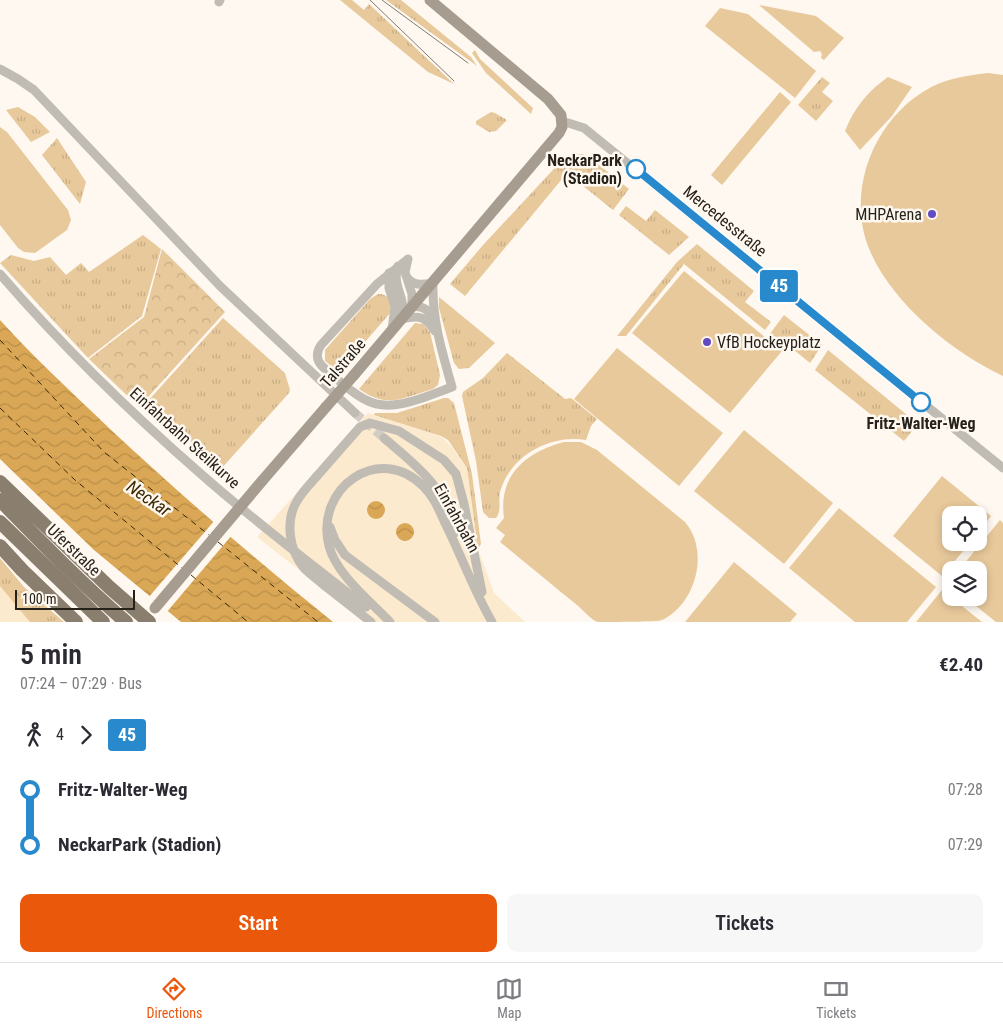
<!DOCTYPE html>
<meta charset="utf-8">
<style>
:root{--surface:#fff;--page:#f7f7f7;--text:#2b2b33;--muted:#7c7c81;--line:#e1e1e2;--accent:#ea580c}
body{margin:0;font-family:"Roboto Condensed",sans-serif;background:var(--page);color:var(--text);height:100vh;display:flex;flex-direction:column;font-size:19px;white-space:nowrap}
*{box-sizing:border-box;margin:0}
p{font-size:16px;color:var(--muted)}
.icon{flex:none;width:28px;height:28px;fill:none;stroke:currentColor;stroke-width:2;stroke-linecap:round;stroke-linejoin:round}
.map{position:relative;height:622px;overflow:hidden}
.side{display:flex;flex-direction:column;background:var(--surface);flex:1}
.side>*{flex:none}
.badge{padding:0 10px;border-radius:4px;font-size:18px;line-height:32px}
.tools{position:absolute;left:942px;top:506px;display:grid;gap:10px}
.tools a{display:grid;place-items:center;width:45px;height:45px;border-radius:10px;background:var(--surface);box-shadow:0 2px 8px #0003;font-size:25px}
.scale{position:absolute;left:15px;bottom:12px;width:120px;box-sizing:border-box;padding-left:5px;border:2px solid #262119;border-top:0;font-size:14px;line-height:18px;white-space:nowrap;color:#262119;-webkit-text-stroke:4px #fef8f0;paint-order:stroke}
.map>.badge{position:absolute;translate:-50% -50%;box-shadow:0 0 0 2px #fff}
.legs{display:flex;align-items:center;gap:8px;height:55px;padding:0 20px;font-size:16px}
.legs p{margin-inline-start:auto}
.overview{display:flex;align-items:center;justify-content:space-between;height:85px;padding:0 20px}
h1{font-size:28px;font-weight:600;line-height:38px}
.action{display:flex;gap:10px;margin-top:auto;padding:10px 20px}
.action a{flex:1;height:58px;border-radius:10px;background:var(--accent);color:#fff;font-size:20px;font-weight:600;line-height:58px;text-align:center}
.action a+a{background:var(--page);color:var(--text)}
ul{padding:0 20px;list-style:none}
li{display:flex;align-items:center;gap:18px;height:55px;font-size:19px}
li i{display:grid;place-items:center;width:8px;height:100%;margin:0 6px;background:currentColor}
li i::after{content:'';width:12px;height:12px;margin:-6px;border:4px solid;border-radius:50%;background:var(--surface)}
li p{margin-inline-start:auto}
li:first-child i{background:linear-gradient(#0000 50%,currentColor 0)}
li:last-child i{background:linear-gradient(currentColor 50%,#0000 0)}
.tabs{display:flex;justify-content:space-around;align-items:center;height:70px;border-top:1px solid var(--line);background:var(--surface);font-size:14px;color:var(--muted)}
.tabs a{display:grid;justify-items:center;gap:2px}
.tabs .current{color:var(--accent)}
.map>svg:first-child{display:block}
</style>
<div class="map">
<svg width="1003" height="622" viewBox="0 0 1003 622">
<defs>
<pattern id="grass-tufts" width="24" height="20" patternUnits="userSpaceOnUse" patternTransform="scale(1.25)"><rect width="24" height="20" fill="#e8c99b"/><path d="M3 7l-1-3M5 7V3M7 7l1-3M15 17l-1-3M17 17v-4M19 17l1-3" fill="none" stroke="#c7ac85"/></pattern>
<pattern id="forest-crowns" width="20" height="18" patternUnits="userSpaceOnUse" patternTransform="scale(1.25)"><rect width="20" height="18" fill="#e8c99b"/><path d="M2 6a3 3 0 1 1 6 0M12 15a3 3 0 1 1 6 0" fill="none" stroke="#c7ac85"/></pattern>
<pattern id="water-waves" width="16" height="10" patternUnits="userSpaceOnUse" patternTransform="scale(1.25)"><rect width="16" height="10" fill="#d9a755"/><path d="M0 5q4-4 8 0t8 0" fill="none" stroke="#ba8f49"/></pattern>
</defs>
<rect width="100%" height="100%" fill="#fef8f0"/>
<path fill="#fceace" d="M368 413 437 435 443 438 451 446 467 468 478 549 494 593 525 622H366L257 537Z
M0 561 24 589 58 622H0Z"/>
<path fill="url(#grass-tufts)" d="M340 0H352L364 10 369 4 454 84 428 72Z
M386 0H401L471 57 477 66Z
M475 50 480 59 533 108 531 114 486 73 472 53Z
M822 77 830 83 822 92 833 101 816 121 798 105Z
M18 107 35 117 50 132 31 142 6 110Z
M491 112 495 113 507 120 496 131 489 132 476 124V121Z
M57 138 86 182 80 204 42 155Z
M573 154H583L589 157 629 189 613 210 567 173 465 296 450 284 483 245 564 158Z
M626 206 646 221 655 210 689 237 669 255 619 215Z
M143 235 161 249 142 316 88 358 0 263 11 255 34 261 50 257 66 275 81 263 89 272Z
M697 244 754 291 745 302 771 322 765 330 684 264 626 336H617L677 262Z
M378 294C390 294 391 302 391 312L339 372 325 361V350L370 299Z
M439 297 495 343 469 368 459 369 454 363 439 308Z
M784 315 822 345 810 363 794 350 791 353 784 348 788 343 781 338 777 342 769 335Z
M223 318 285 373 290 390 289 393 221 469 147 402Z
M415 323 423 324 430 332 440 375 438 385 433 389C403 398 387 409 359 389Z
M828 350 918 424 904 441 815 370Z
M507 353 565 399 571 398 597 419 591 426 586 440C550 434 510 456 500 492 498 501 502 511 496 518H489L483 512 476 461 462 396 463 392 483 378Z
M444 398H448L454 403 472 474 481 544 478 549 467 468 448 440 441 436 374 415 375 413H397Z
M0 558 24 587 64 622H30L0 586Z"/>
<path fill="url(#forest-crowns)" d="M162 249 225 312 139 407 89 359 144 317Z"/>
<path fill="#e8c99b" d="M759 5 816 16 844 38 824 60 821 58 822 54 820 51 814 52Z
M720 8 748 14 816 71 795 98 705 26Z
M988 73 1003 75V376C952 352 893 304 870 251 843 188 878 109 940 83 956 77 972 75 988 73Z
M888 77 912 87 892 116 860 150 845 131C854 108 868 91 888 77Z
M780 92 791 102 722 185 711 175Z
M0 127 7 132 68 210 71 220 67 230 35 253 24 252 18 248 0 225Z
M684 271 782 351 730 413 632 333Z
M617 348 723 433 679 486 574 399Z
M744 430 833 503 784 564 694 491Z
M564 442H581L597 450 685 522C710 551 696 604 662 620 659 622 602 622 598 622 591 620 583 610 577 605 551 584 526 563 500 542L505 535 496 528 504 518C498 475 526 452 564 442Z
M942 476 991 516 979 532V515H951V542L970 543 942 576 893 536Z
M839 508 936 587 907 622H855L789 568Z
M1000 520 1003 523V622H996L966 598H979V570H959Z
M734 562 797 614 790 622H685Z
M942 590 982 622H916Z"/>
<path fill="url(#water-waves)" d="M0 320C34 358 73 393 110 429 182 496 257 561 333 622H181L94 550 0 459Z
M367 510a9 9 0 1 1 18 0a9 9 0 1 1-18 0Z
M396 532a9 9 0 1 1 18 0a9 9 0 1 1-18 0Z"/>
<path fill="#fef8f0" d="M215 520 232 535 166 613 148 598Z"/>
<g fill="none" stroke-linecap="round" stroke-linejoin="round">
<path stroke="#3c2803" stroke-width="1" stroke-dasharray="6 5" stroke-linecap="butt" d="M0 340 104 452 209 535
M0 408 75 480 182 568
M218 542 318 622
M191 575 248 622"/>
<path stroke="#d3cdc5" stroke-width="9" stroke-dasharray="9 4.5" stroke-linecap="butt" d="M355 413 384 438"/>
<path stroke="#c1bcb3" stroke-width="9" d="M219 2 220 0
M0 69 18 79 34 90 220 286 355 413
M562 121 584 128 1003 468
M408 259 405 272 412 294V307C423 305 428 310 434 319
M398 266C391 287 407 296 402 319 420 315 424 316 435 331
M389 273V288L395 307 392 329
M0 274C62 346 130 412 201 474 254 521 311 564 366 607
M406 276C413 286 421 285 433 283 432 320 442 352 452 387 427 396 391 414 366 400 350 392 336 378 322 366 316 360 316 352 321 345L377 284 408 259
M384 438C421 470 442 483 455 533
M317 476 360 427 370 423 399 431 444 460 456 474 464 504 482 592
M330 527 335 540 345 555 435 622
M325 586 371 622
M390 622C370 601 336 574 329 546 314 488 380 441 424 487 434 497 439 510 445 523 461 555 474 591 492 622"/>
<path stroke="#a69d90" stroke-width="11" d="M354 375 559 133 562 127 561 115 548 99 430 0
M262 481 326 407"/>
<path stroke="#8a7e6e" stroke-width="14" d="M0 482 109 587 149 622
M0 500C41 542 82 584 126 622
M0 522 103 622
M0 546 22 570 76 622"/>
<path stroke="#817b73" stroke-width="1" d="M370 0 454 81
M382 0 468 63"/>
<path stroke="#c1bcb3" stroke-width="9" d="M317 476C310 484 302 492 297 501 285 521 289 550 304 568 310 574 318 580 325 586"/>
<path stroke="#a69d90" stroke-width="11" d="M326 407 354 375
M155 608 262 481"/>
</g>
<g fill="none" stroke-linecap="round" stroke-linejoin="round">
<g stroke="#fff" stroke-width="11">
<path id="line-1" d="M636 169 921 402"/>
</g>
<use href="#line-1" stroke="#288acc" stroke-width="8"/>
</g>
<g fill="#fff" stroke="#288acc" stroke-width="2.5">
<circle cx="636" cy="169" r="9"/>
<circle cx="921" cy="402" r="9"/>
</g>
<g fill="#6349c2" stroke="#fef8f0" stroke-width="2">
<circle cx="932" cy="214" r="5"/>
<circle cx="707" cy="342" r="5"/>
</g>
<g text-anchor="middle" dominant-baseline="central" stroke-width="5" stroke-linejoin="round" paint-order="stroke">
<g font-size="16" font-weight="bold" fill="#262119" stroke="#fef8f0" text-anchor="end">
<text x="622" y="160">NeckarPark<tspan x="622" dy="18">(Stadion)</tspan></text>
<text x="921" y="423" text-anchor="middle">Fritz-Walter-Weg</text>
</g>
<g font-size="16" fill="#262119" stroke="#fef8f0" text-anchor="end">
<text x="922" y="214">MHPArena</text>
<text x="717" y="342" text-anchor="start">VfB Hockeyplatz</text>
</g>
<g font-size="16" fill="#262119" stroke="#fef8f0">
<text transform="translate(725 221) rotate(39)">Mercedesstraße</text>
<text transform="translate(343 363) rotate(-49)">Talstraße</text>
<text transform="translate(185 438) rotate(42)">Einfahrbahn Steilkurve</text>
<text transform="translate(457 518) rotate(61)">Einfahrbahn</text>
<text transform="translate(74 550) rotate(44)">Uferstraße</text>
</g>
<g font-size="18" font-style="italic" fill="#3c2803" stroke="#fef8f0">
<text transform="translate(149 498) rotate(34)">Neckar</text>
</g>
</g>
</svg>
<div class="tools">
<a><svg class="icon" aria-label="locate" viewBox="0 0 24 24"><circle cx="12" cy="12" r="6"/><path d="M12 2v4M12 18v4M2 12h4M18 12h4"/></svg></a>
<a><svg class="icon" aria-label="layers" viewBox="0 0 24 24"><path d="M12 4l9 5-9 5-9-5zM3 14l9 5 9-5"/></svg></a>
</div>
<div class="scale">100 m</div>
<b class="badge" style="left:779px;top:286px;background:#288acc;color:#fff">45</b>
</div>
<section class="side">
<div class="overview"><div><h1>5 min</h1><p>07:24 – 07:29 · Bus</p></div><b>€2.40</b></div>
<div class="legs"><svg class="icon" aria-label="walk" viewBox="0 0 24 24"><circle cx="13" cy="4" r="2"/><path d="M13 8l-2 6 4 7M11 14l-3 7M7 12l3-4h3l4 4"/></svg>4<svg class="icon" aria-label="forward" viewBox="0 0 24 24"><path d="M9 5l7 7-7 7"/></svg><b class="badge" style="background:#288acc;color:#fff">45</b></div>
<ul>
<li><i style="color:#288acc"></i><b>Fritz-Walter-Weg</b><p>07:28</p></li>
<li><i style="color:#288acc"></i><b>NeckarPark (Stadion)</b><p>07:29</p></li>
</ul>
<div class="action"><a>Start</a><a>Tickets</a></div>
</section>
<nav class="tabs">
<a class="current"><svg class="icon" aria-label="directions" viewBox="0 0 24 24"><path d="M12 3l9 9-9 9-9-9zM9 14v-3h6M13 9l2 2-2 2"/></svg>Directions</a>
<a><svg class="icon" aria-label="map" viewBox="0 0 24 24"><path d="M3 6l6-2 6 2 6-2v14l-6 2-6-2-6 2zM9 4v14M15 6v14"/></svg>Map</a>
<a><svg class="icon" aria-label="tickets" viewBox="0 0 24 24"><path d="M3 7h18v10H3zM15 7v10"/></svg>Tickets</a>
</nav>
